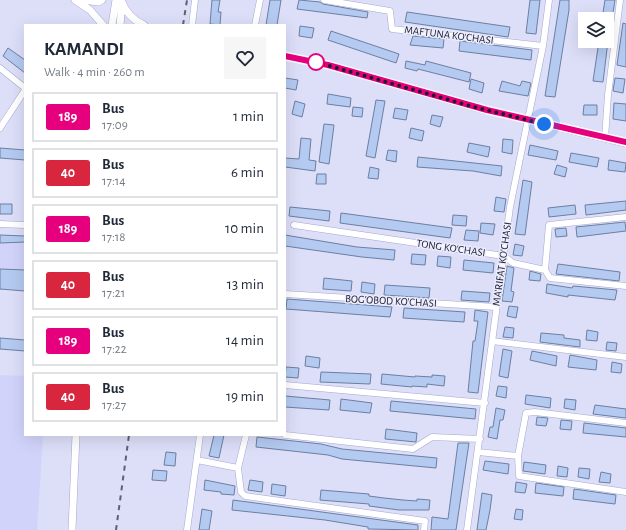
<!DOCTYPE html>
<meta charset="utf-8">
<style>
:root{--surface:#fff;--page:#f6f6f7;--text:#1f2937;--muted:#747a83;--line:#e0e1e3}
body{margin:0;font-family:"Alegreya Sans",sans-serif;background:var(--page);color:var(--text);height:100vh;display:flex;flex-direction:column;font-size:15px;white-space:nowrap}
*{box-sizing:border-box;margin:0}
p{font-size:13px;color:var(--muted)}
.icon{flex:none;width:22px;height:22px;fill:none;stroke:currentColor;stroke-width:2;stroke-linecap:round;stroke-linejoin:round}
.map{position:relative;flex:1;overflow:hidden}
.details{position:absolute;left:24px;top:24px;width:262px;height:412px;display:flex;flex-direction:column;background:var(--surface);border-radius:0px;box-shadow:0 4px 16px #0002}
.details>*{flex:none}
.badge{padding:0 8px;border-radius:3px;font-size:14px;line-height:26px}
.fabs{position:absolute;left:578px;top:12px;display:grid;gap:8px}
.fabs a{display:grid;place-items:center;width:36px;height:36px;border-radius:0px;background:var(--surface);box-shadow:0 4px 16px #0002;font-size:20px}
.you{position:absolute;width:20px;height:20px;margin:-10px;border:3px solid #fff;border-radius:50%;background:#1a73e8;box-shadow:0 0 0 6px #1a73e833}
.map>.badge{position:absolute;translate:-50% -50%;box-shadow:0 0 0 2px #fff}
.round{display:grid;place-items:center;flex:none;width:42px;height:42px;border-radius:0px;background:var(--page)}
.overview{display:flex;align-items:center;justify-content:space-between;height:68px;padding:0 20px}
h1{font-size:19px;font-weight:600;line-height:30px}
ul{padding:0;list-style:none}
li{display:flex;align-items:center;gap:12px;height:50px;margin:0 8px 6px;padding:0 12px;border:2px solid var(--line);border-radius:0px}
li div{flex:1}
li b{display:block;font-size:15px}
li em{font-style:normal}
li .badge{min-width:44px;font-weight:700;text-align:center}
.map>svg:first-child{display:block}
</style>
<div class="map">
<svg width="626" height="530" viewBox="0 0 626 530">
<rect width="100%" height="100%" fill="#dddef8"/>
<path fill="#d1d3fb" d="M0 235 25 236V277L0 275Z
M0 375 25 376V435H43L37 530H0Z"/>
<path fill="#b5caf1" stroke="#6c7fa2" d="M212 0H220L218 12H221L220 25 210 24Z
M270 0H281L277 25H266Z
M299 0 320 2 323 4 368 12 367 18 297 9Z
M530 0H540L536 34 526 33Z
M560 0H569V10L555 97 545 96Z
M605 0H615L610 31H607V19H602Z
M407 12 510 27 508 37 405 22Z
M623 23 626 24V67L617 65Z
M300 26 314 28 312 38 299 36Z
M331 31 399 54 396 63 328 40Z
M413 36 444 39 443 48 410 45Z
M460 41 532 50 531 60 459 51Z
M599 41H608L603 82 593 81Z
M8 48 25 60V73L3 56Z
M406 61 425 65 426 61 471 73 469 82 418 69 417 71 405 68Z
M285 78 298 80 296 90 285 88Z
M615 78 625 79 623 93 613 91Z
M471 79 484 83 482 93 469 89Z
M502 81 520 86 522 81 531 83 528 96 499 91Z
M328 94 351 98 350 107 327 104Z
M376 100 385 101 375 158 366 156Z
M295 101 305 104 302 117 292 114Z
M614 103 626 104V121L613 119Z
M584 105H597V115H583Z
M353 107 363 108 362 117 352 116Z
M395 108 408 110 406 120 393 118Z
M432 115 443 117 440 127 430 124Z
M324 124 334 125 329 164 319 162Z
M411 128 424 131 422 141 409 138Z
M301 138 311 139 309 160 316 161 315 171 285 167V158L299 159Z
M503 139 513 140 512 154 502 152Z
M469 143 490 147 488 157 467 152Z
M530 145 558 151 556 160 528 155Z
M0 148 25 150V160L0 158Z
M388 150 397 151 396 162 386 160Z
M571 153 599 158 597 167 569 162Z
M418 157 502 166 501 176 473 171 417 167Z
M609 160 626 163 625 172 608 170Z
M557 165 567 168 565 177 554 174Z
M370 167 379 169 378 179 368 178Z
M317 174H326V184H316Z
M523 180 532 182 525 235 515 234Z
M496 197 506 199 504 212 494 211Z
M626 201V210L586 215 585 205Z
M0 204H12V214H0Z
M575 205 576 214 549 217 548 208Z
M290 207 330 211 329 221 289 216Z
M341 213 452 228 450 238 340 223Z
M453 215 467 216 466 226 452 225Z
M625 222 626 231 577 237 576 227Z
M481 223 495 224 493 235 480 233Z
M566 228 567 236 556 237 555 229Z
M466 230 479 231 478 241 464 240Z
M0 235 25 236V242L0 243Z
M285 235 357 247 395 250 394 260 362 257 285 246Z
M515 244 524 246 522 256 513 255Z
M412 254 426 255 425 265 411 264Z
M438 256 451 257 450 268 437 266Z
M464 260 494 263 493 273 463 270Z
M558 264 620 272 619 281 556 274Z
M507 266 514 268 511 291 514 292 512 302 502 301Z
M0 269 25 270V291L0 289Z
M530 271 541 274 540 281 529 280Z
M324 278 352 281 351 291 323 289Z
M362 282 375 284 374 294 361 292Z
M547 284 572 288 573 286 617 290 615 300 568 295V297L546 293Z
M385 285 430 288 429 298 384 295Z
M462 291 490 293 489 302 461 300Z
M287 299 392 307 390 317 286 309Z
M509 306 518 307 516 318 507 316Z
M404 308 465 312 464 322 403 318Z
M475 310 488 312 478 393 468 392 473 341H475L478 321H474Z
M505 327 514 328 513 338 503 337Z
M587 330 598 332 597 341 586 340Z
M541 333 564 335V338L580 340V347L540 342Z
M0 338 25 340V351L0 349Z
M607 342 617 343 616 351 606 350Z
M503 349 512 351 508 378 499 376Z
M532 351 557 356 556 366 530 360Z
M570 355 597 360 596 370 568 367Z
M306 356 320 358 319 368 305 366Z
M612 362 622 364 621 373 611 372Z
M286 367 299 368 298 378 285 377Z
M321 372 371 374 370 384 320 382Z
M382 374 415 377V376L432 377V375L445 376 444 386 427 384V387L412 386V387L381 384Z
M498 386 507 387 506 398 496 396Z
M526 395 551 398 550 408 525 404Z
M285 396 330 400 329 410 285 407Z
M341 399 372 403 370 413 340 410Z
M565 399 576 400 575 410 564 408Z
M391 401 476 409 475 419 390 411Z
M595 405 626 409V418L593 414Z
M496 408 505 410 503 420H500L497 439 488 437 490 427H493Z
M537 417 548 418 546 426 536 425Z
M561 420 572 421 571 430 560 429Z
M584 423 626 428V437L583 433Z
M386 429 417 433 416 442 385 439Z
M214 435H224L219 458 209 456Z
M257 437 321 444 342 449 437 458 436 468 342 459 328 455 256 447Z
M458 443H469L456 530H431L432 517 448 519Z
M166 452 176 453 175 466 164 465Z
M485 461 509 464 508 474 483 470Z
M524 462 546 465 545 474 523 471Z
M558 466 568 468 567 477 557 476Z
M579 468 590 469 589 479 578 477Z
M153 470 167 471 166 481 152 480Z
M601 472 611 474 610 483 599 482Z
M205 480 235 486 234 495 221 494V492L204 490Z
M250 480 263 482 262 492 248 490Z
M516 482 527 484 525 493 515 492Z
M536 483 564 487 563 496 535 493Z
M272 484 286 486 285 496 271 494Z
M574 489 616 495 615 504 573 499Z
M321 490 369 494V496L384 498 403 500 417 501V499L430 500 429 510H399L369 506V504L320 500Z
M482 493 492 495 490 510 486 530H477Z
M233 500 418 525V530L368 529V527L325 520 232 510Z
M202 509 212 511 209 530H199Z
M516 509 523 510 522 520 514 519Z"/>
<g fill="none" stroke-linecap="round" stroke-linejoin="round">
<g stroke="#a5a8d1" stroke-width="7">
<path id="minor" d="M324 0 390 11 392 29 543 46
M192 25 195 0
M255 25 260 0
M0 68 25 88
M0 128 25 90
M605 138 608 95 620 0
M0 224 25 225
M294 225 504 256 513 263 545 270 550 278 626 286
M545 270 549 225 626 217
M285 294 496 307
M492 341 626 357
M285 385 485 403
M626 423 535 412 526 413 518 456 519 476 626 492
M246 435 238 468 241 492 245 496 425 521 424 530
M285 435 413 449 432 437 480 439
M478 452 518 456
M197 460 238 468
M187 530 200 435
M467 530 510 207 543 46 549 0"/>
</g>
<g stroke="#a5a8d1" stroke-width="8">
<path id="major" d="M75 0 90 10 103 25
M83 0 98 2 102 0
M122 2C126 13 133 20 144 25
M112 25 116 0
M120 25 122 3
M285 56 328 65 474 107 626 143
M72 530 76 435"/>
</g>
<use href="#minor" stroke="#fff" stroke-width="6"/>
<use href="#major" stroke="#fff" stroke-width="7"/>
<path stroke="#5f6073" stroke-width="2" stroke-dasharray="5 5" stroke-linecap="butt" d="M183 25 187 0
M116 530 129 435"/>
</g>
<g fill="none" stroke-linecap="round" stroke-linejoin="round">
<g stroke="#fff" stroke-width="9">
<path id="line" d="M285 56 328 65 487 110 626 142"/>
</g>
<use href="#line" stroke="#e6007e" stroke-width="6"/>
<path stroke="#1d1e2d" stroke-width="4" stroke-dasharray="0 7.2" d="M316 62 474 107 544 124"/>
</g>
<circle fill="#fff" stroke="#e6007e" stroke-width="2" cx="316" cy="62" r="8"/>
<g text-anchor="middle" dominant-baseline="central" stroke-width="3" stroke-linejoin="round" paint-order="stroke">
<g font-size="11" fill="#1d1e2d" stroke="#ebecfe">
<text transform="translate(449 35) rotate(7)">MAFTUNA KO'CHASI</text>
<text transform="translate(451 248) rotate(8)">TONG KO'CHASI</text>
<text transform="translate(502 264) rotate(-82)">MA'RIFAT KO'CHASI</text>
<text transform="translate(391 301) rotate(3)">BOG'OBOD KO'CHASI</text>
</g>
</g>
</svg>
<div class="fabs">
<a><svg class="icon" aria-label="layers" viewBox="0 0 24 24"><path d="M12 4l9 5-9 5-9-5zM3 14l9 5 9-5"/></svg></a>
</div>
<div class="you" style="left:544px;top:124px"></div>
<section class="details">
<div class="overview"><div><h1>KAMANDI</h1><p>Walk · 4 min · 260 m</p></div><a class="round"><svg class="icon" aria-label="heart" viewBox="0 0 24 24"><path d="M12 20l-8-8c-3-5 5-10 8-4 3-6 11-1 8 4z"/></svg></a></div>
<ul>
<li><span class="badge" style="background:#e6007e;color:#fff">189</span><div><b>Bus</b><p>17:09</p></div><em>1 min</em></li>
<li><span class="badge" style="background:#d7263d;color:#fff">40</span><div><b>Bus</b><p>17:14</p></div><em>6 min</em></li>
<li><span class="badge" style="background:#e6007e;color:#fff">189</span><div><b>Bus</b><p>17:18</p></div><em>10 min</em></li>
<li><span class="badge" style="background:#d7263d;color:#fff">40</span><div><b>Bus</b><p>17:21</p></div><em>13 min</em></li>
<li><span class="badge" style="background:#e6007e;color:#fff">189</span><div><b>Bus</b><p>17:22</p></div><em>14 min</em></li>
<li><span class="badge" style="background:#d7263d;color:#fff">40</span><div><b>Bus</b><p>17:27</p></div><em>19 min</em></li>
</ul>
</section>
</div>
